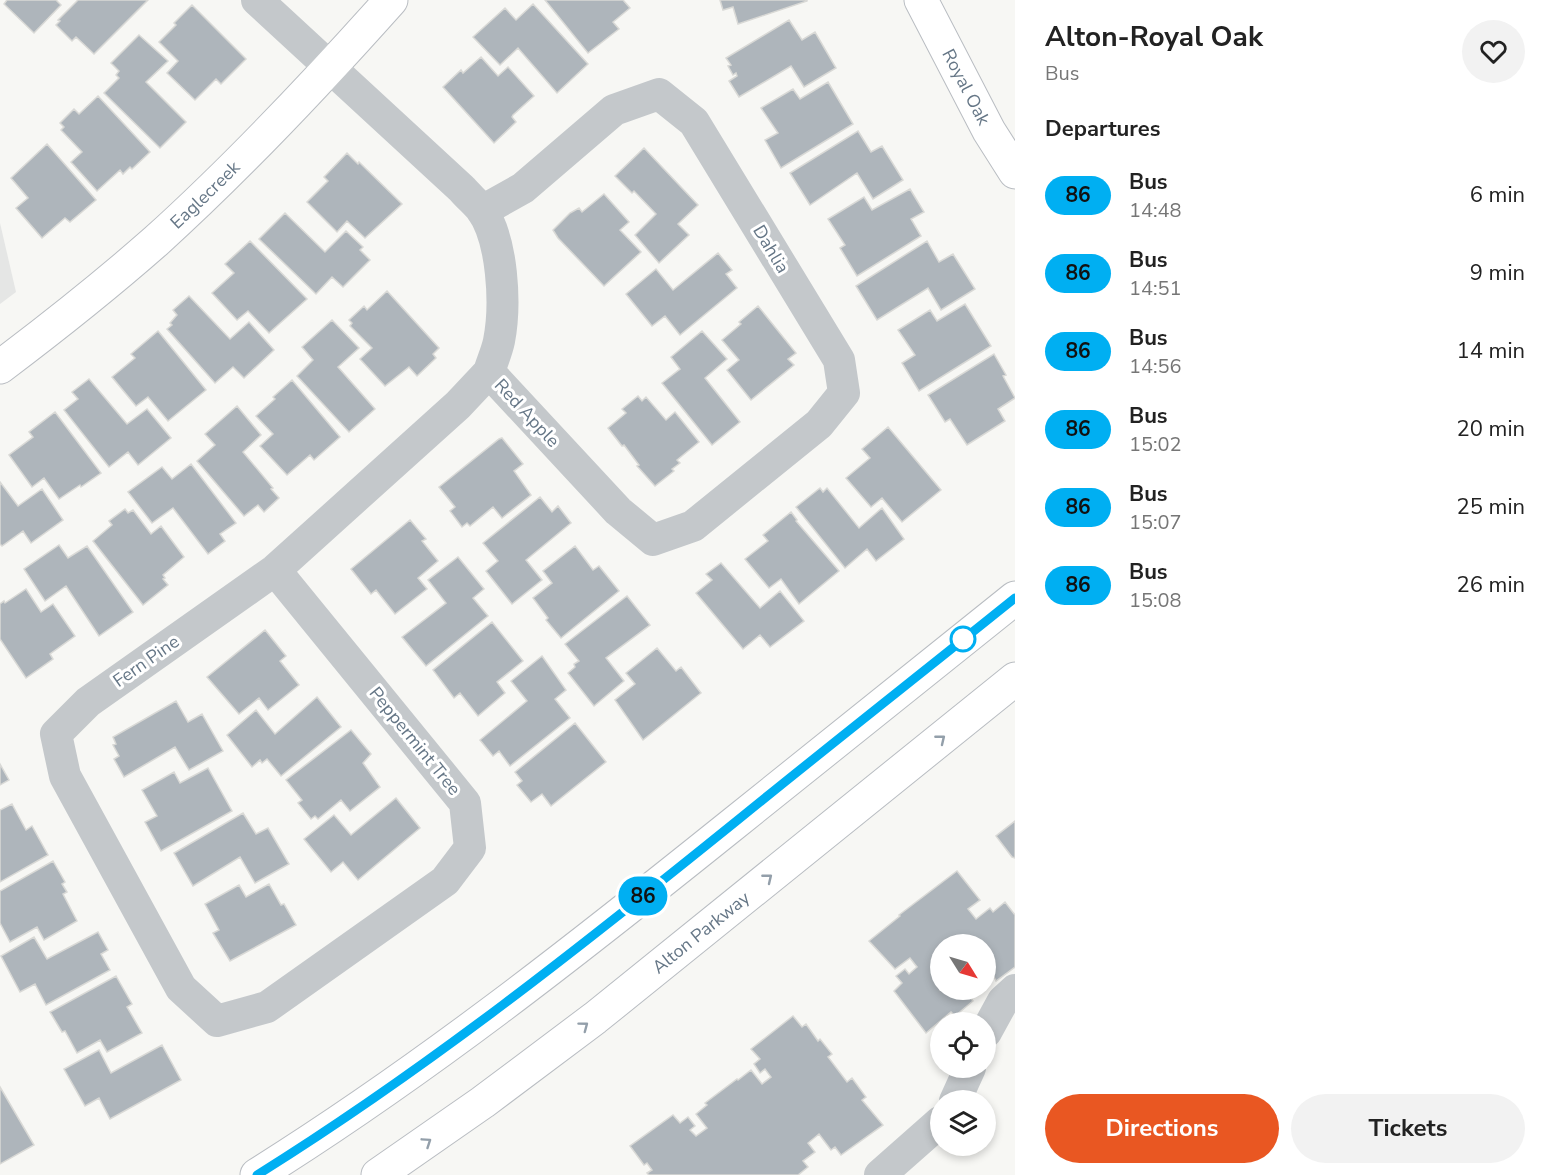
<!DOCTYPE html>
<style>
:root{--surface:#fff;--page:#f2f2f2;--text:#222;--muted:#767676;--accent:#e95722}
body{margin:0;font-family:"Nunito Sans",sans-serif;background:var(--page);color:var(--text);height:100vh;display:flex;flex-direction:column;font-size:22px;white-space:nowrap}
*{box-sizing:border-box;margin:0}
p{font-size:20px;color:var(--muted)}
.icon{flex:none;width:33px;height:33px;fill:none;stroke:currentColor;stroke-width:2;stroke-linecap:round;stroke-linejoin:round}
.map{position:relative;flex:1;overflow:hidden}
.panel{display:flex;flex-direction:column;background:var(--surface);width:540px}
.panel>*{flex:none}
.badge{padding:0 12px;border-radius:20px;font-size:21px;line-height:39px}
.needle{width:39px;rotate:127deg}
.tools{position:absolute;left:930px;top:934px;display:grid;gap:12px}
.tools a{display:grid;place-items:center;width:66px;height:66px;border-radius:50%;background:var(--surface);box-shadow:0 3px 9px #0003;font-size:30px}
.map>.badge{position:absolute;translate:-50% -50%;box-shadow:0 0 0 3px #fff}
h2{padding:0 30px;font-size:22px;line-height:54px}
.round{display:grid;place-items:center;flex:none;width:63px;height:63px;border-radius:32px;background:var(--page)}
.headline{display:flex;align-items:center;justify-content:space-between;height:102px;padding:0 30px}
h1{font-size:28px;font-weight:700;line-height:45px}
.primary-button{display:flex;gap:12px;margin-top:auto;padding:12px 30px}
.primary-button a{flex:1;height:69px;border-radius:36px;background:var(--accent);color:#fff;font-size:24px;font-weight:700;line-height:69px;text-align:center}
.primary-button a+a{background:var(--page);color:var(--text)}
ul{padding:0;list-style:none}
li{display:flex;align-items:center;gap:18px;height:78px;padding:0 30px}
li div{flex:1}
li b{display:block;font-size:22px}
li em{font-style:normal}
li .badge{min-width:66px;font-weight:700;text-align:center}
main{display:flex;flex:1;min-height:0}
.map>svg:first-child{display:block}
</style>
<main>
<div class="map">
<svg width="1015" height="1175" viewBox="0 0 1015 1175">
<rect width="100%" height="100%" fill="#f7f7f4"/>
<path fill="#e5e6e5" d="M0 223 16 292 0 304Z"/>
<path fill="#aeb5bb" stroke="#d9d9d6" stroke-width="1.5" d="M7 0H56L61 5 34 33 4 4Z
M78 0H148L94 54 76 37 72 41 56 25 60 21 58 20Z
M545 0H623L630 8 613 22 619 29 588 53Z
M720 0H807V1L738 24 733 7 723 10Z
M533 4 588 64 557 93 518 48 500 65 473 37 505 8 516 20Z
M192 5 246 59 221 84 216 79 195 100 167 73 178 61 159 42 176 25 174 23Z
M789 20 802 40 815 32 836 68 804 87 791 66 739 97 729 81 737 76 736 73 733 75 728 66 731 65 726 58Z
M139 35 168 61 146 82 186 122 160 148 104 93 119 78 116 75 119 71 111 63Z
M481 57 498 76 508 67 534 96 513 115 512 117 516 122 494 143 443 87 461 70 463 73Z
M828 82 853 124 781 168 765 140 778 133 761 108 793 89 800 99Z
M98 96 150 152 132 169 130 167 123 174 120 170 97 191 71 162 82 152 61 130 64 127 60 123 74 109 79 114Z
M858 131 871 152 882 146 903 180 873 199 857 173 810 205 790 173Z
M47 144 96 200 70 222 65 218 42 238 16 208 28 198 11 178Z
M644 148 698 205 678 224 689 235 659 263 635 235 656 214 634 191 632 193 615 176Z
M347 153 358 164 359 162 402 204 365 238 347 221 337 232 307 202 328 181 324 177Z
M910 189 924 212 911 219 921 236 857 276 840 248 845 245 828 219 864 197 872 210Z
M604 194 629 222 620 230 641 252 604 286 558 238 553 230 570 213 579 208 582 212Z
M285 213 325 252 346 231 363 247 360 250 370 260 343 287 332 277 316 294 259 239Z
M250 241 307 299 269 333 248 311 237 320 212 293 234 273 225 264Z
M927 241 939 262 953 254 975 289 941 310 928 288 877 320 856 286Z
M718 253 732 270 726 274 737 288 680 335 665 316 652 326 626 294 656 269 673 290Z
M387 291 439 348 433 354 436 358 417 376 409 367 385 386 360 359 372 348 350 326 352 323 349 320 364 306 367 310Z
M189 296 230 339 249 322 274 350 244 378 233 367 215 383 167 329 172 325 170 323 177 315 173 310Z
M965 304 991 346 919 391 902 363 915 355 898 330 930 310 937 321Z
M758 306 796 353 788 359 794 365 751 400 727 370 739 360 722 340 741 324 739 322Z
M332 320 359 348 338 367 375 409 349 432 297 376 313 360 302 347Z
M158 331 206 390 168 421 148 397 136 406 112 377 135 358 131 354Z
M702 331 727 359 705 378 740 422 712 445 662 383 680 369 671 357Z
M994 354 1006 375 1003 376 1015 398 998 409 1005 421 967 445 950 419 945 422 928 395Z
M89 379 127 424 147 409 171 438 138 465 128 452 109 467 64 410 78 399 72 392Z
M292 380 340 437 314 460 310 455 287 475 260 446 273 434 256 416 275 399 273 397Z
M638 396 642 401 646 397 666 420 675 412 699 442 677 460 680 463 672 469 674 471 655 486 637 466 639 465 624 445 622 446 608 428 626 413 622 409Z
M237 406 261 435 243 452 273 488 271 489 279 498 264 512 258 505 244 516 197 461 215 445 205 434Z
M55 412 101 473 81 487 80 485 59 499 44 478 32 487 9 455 33 437 29 432Z
M888 427 941 490 902 522 882 498 871 507 846 478 870 458 862 449Z
M502 438 523 464 514 471 531 495 502 518 493 507 470 526 467 523 462 527 450 511 455 507 439 487 499 439Z
M191 464 236 523 220 534 225 541 208 554 173 508 152 523 128 492 162 467 172 479Z
M0 482 18 506 42 489 63 520 31 543 23 531 2 546 0 544Z
M820 488 823 492 827 488 859 528 882 508 904 539 876 561 867 549 845 568 796 507Z
M540 497 552 512 558 506 571 523 526 560 542 580 512 604 486 571 498 561 483 543Z
M125 509 128 513 133 510 151 534 161 526 184 557 163 575 165 578 163 579 168 585 143 605 93 541 112 525 109 521Z
M791 512 797 520 796 521 839 571 799 604 781 579 769 588 745 559 768 541 763 535Z
M410 520 426 539 422 541 438 561 418 578 427 589 395 614 376 590 371 594 351 569Z
M59 545 68 558 87 546 133 612 99 636 66 586 45 601 24 569Z
M575 546 593 570 599 566 619 591 561 638 546 620 548 618 533 598 552 583 543 571Z
M458 557 484 589 473 598 488 616 426 666 402 637 446 603 428 580Z
M721 563 760 608 780 591 804 621 770 647 760 635 743 649 696 593 712 580 706 574Z
M26 589 41 612 53 604 75 636 50 654 53 659 26 678 0 639V604L4 601 5 603Z
M627 596 650 625 606 658 624 681 594 706 568 673 575 667 574 664 579 661 565 644Z
M492 622 523 661 497 682 505 693 478 716 460 693 454 698 433 670Z
M265 630 286 656 280 661 299 685 268 710 259 698 239 714 207 677Z
M657 648 676 671 681 667 701 693 643 740 615 700 635 684 626 673Z
M542 656 566 690 555 699 570 718 510 766 499 751 493 756 480 740 527 701 511 681Z
M317 697 341 727 281 776 267 759 262 763 260 760 252 767 227 735 256 710 275 734Z
M176 701 188 722 202 714 223 751 189 770 175 747 124 777 114 759 119 756 113 745 116 744 113 737Z
M575 723 606 762 551 806 542 794 531 802 517 785 522 781 515 772Z
M351 730 371 754 363 763 380 787 350 811 341 800 318 819 315 816 311 819 298 803 302 800 286 780Z
M0 764 9 780 0 785Z
M208 768 232 811 161 851 145 822 157 816 142 790 174 772 180 783Z
M396 798 420 828 358 880 343 862 331 872 304 839 334 815 351 835Z
M12 804 26 830 32 826 48 855 0 882V810Z
M243 813 256 834 268 828 289 864 255 883 240 857 193 886 174 853Z
M1015 821V858L1012 857 996 836Z
M53 861 65 882 62 884 67 892 63 894 77 921 44 940 37 927 10 942 0 923V891Z
M957 871 980 900 968 909 976 919 990 908 993 912 1005 902 1015 915V967L996 981 994 977 986 984V945H940V990H978L970 997 973 1001 955 1016 951 1012 926 1033 894 991 902 983 896 976 905 969 909 974 917 967 910 958 895 969 869 941 900 916 899 915Z
M269 884 281 905 284 904 296 925 230 961 213 933 219 930 205 904 239 885 246 897Z
M98 932 108 950 101 954 110 970 46 1005 35 984 20 992 1 956 34 937 47 959Z
M116 976 132 1004 127 1007 142 1033 107 1052 100 1040 77 1053 65 1031 62 1032 50 1012Z
M793 1016 802 1027 806 1024 818 1041 820 1039 832 1054 828 1057 847 1082 852 1078 866 1097 862 1100 883 1125 841 1155 835 1147 831 1150 819 1134 808 1143 815 1152 803 1161 808 1167 798 1175H649L647 1173 652 1170 647 1163 644 1165 630 1146 673 1115 680 1123 688 1117 695 1126 690 1130 696 1136 707 1128 696 1114 707 1105 705 1103 737 1079 738 1080 751 1070 762 1084 771 1077 765 1069 760 1073 754 1064 760 1059 751 1049Z
M162 1045 181 1080 110 1119 99 1098 85 1106 64 1069 99 1050 111 1073Z
M0 1087 34 1145 0 1164Z"/>
<g fill="none" stroke-linecap="round" stroke-linejoin="round">
<g stroke="#b9bdc2" stroke-width="35">
<g id="secondary">
<path id="s1" d="M921 0 989 131 1015 172"/>
<path id="s2" d="M0 367C53 327 106 285 156 241 239 166 316 84 391 0"/>
<path d="M257 1175C423 1071 575 951 727 829 823 751 919 674 1015 598"/>
<path id="s3" d="M378 1175 483 1102 595 1018 1015 679"/>
</g>
</g>
<path stroke="#c4c8cb" stroke-width="32" d="M257 0 462 189C468 196 475 202 481 209 503 239 506 305 499 341 497 351 492 362 489 372L618 511 653 540 693 526 819 424 844 393 839 360 694 122 659 94 614 110 523 188 482 211
M275 570 465 803 470 848 445 881 267 1007 217 1021 181 988 65 776 56 734 88 702 275 570 458 405 489 372
M986 1032 1003 1001 1015 990
M955 1101 970 1068
M880 1175 940 1122"/>
<use href="#secondary" stroke="#fff" stroke-width="33"/>
</g>
<defs><path id="oneway-chevron" d="M-2-3.5L2.5 0L-2 3.5" fill="none" stroke-width="1.6" stroke-linecap="round" stroke-linejoin="round" transform="scale(1.5)"/></defs>
<g stroke="#939faa">
<use href="#oneway-chevron" transform="translate(941 739) rotate(-39)"/>
<use href="#oneway-chevron" transform="translate(768 878) rotate(-39)"/>
<use href="#oneway-chevron" transform="translate(584 1026) rotate(-37)"/>
<use href="#oneway-chevron" transform="translate(427 1142) rotate(-34)"/>
</g>
<g fill="none" stroke-linecap="round" stroke-linejoin="round">
<g stroke="#fff" stroke-width="14">
<path id="line" d="M257 1175C427 1069 583 945 739 819 830 745 923 672 1015 598"/>
</g>
<use href="#line" stroke="#00aff2" stroke-width="9"/>
</g>
<circle fill="#fff" stroke="#00aff2" stroke-width="3" cx="963" cy="639" r="12"/>
<g text-anchor="middle" dominant-baseline="central" stroke-width="6" stroke-linejoin="round" paint-order="stroke">
<g font-size="18" fill="#657686" stroke="#fff">
<text stroke="none"><textPath href="#s1" startOffset="98">Royal Oak</textPath></text>
<text stroke="none"><textPath href="#s2" startOffset="268">Eaglecreek</textPath></text>
<text transform="translate(771 249) rotate(59)">Dahlia</text>
<text transform="translate(527 413) rotate(47)">Red Apple</text>
<text transform="translate(146 661) rotate(-35)">Fern Pine</text>
<text transform="translate(415 741) rotate(51)">Peppermint Tree</text>
<text stroke="none"><textPath href="#s3" startOffset="404">Alton Parkway</textPath></text>
</g>
</g>
</svg>
<div class="tools">
<a><svg class="needle" viewBox="-14 -14 28 28"><path d="M0-13l5 13h-10z" fill="#e53935"/><path d="M0 13l5-13h-10z" fill="#767676"/></svg></a>
<a><svg class="icon" aria-label="locate" viewBox="0 0 24 24"><circle cx="12" cy="12" r="6"/><path d="M12 2v4M12 18v4M2 12h4M18 12h4"/></svg></a>
<a><svg class="icon" aria-label="layers" viewBox="0 0 24 24"><path d="M12 4l9 5-9 5-9-5zM3 14l9 5 9-5"/></svg></a>
</div>
<b class="badge" style="left:643px;top:896px;background:#00aff2;color:#111">86</b>
</div>
<section class="panel">
<div class="headline"><div><h1>Alton-Royal Oak</h1><p>Bus</p></div><a class="round"><svg class="icon" aria-label="heart" viewBox="0 0 24 24"><path d="M12 20l-8-8c-3-5 5-10 8-4 3-6 11-1 8 4z"/></svg></a></div>
<h2>Departures</h2>
<ul>
<li><span class="badge" style="background:#00aff2;color:#111">86</span><div><b>Bus</b><p>14:48</p></div><em>6 min</em></li>
<li><span class="badge" style="background:#00aff2;color:#111">86</span><div><b>Bus</b><p>14:51</p></div><em>9 min</em></li>
<li><span class="badge" style="background:#00aff2;color:#111">86</span><div><b>Bus</b><p>14:56</p></div><em>14 min</em></li>
<li><span class="badge" style="background:#00aff2;color:#111">86</span><div><b>Bus</b><p>15:02</p></div><em>20 min</em></li>
<li><span class="badge" style="background:#00aff2;color:#111">86</span><div><b>Bus</b><p>15:07</p></div><em>25 min</em></li>
<li><span class="badge" style="background:#00aff2;color:#111">86</span><div><b>Bus</b><p>15:08</p></div><em>26 min</em></li>
</ul>
<div class="primary-button"><a>Directions</a><a>Tickets</a></div>
</section>
</main>
